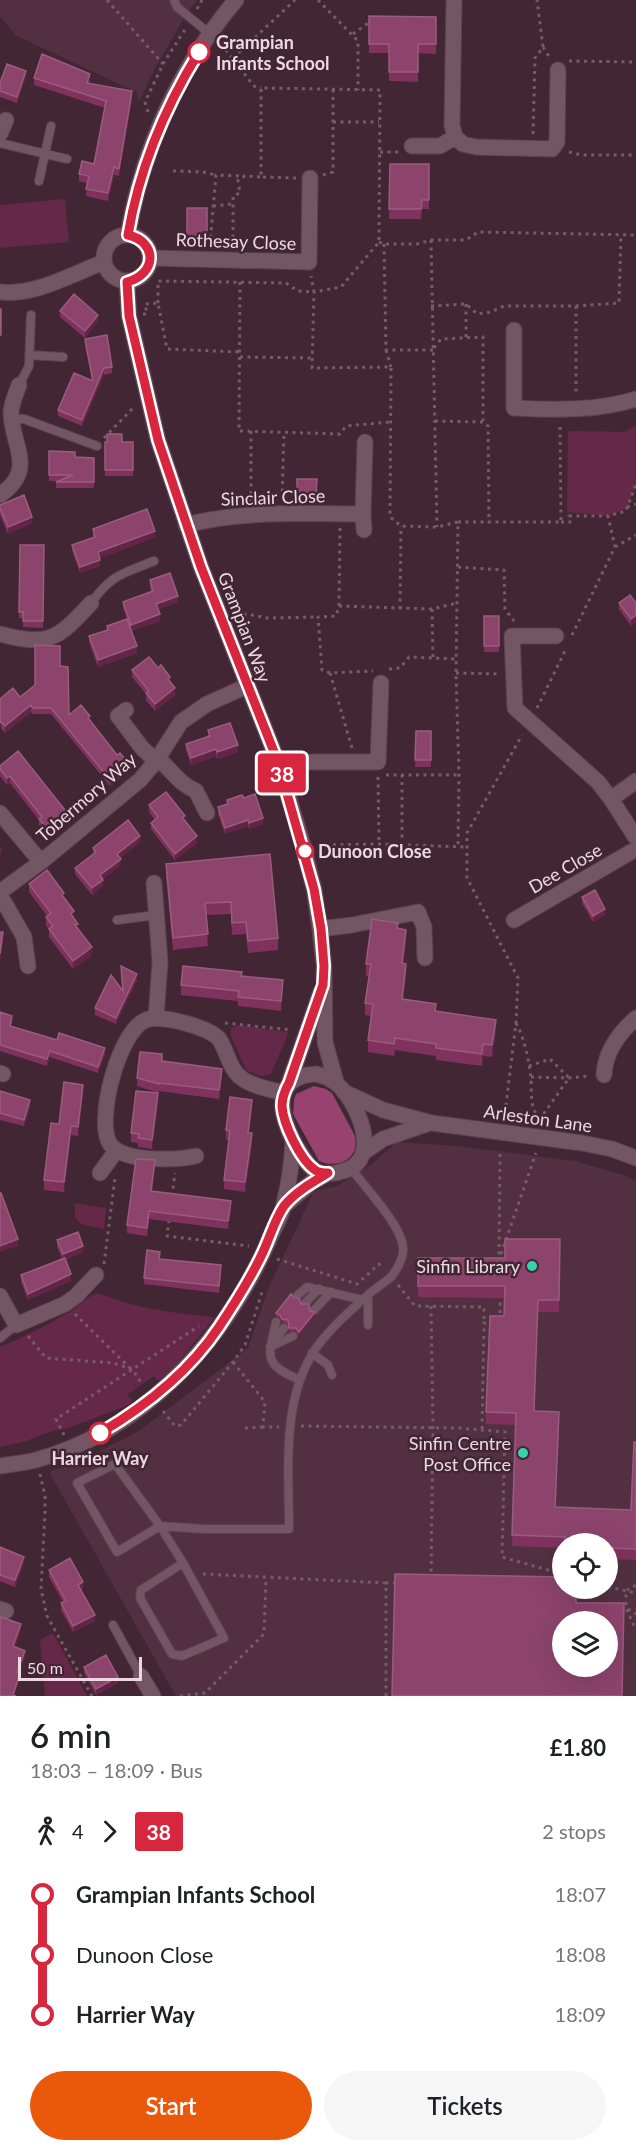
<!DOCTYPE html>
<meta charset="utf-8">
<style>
:root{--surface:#fff;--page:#f6f6f6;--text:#202124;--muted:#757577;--accent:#ea580c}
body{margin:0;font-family:Lato,sans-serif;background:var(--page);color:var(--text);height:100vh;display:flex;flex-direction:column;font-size:22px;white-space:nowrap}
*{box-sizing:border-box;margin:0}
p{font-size:20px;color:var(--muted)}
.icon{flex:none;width:33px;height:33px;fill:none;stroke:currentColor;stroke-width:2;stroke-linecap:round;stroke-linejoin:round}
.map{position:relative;height:1696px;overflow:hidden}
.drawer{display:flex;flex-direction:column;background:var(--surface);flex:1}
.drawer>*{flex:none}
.badge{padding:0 12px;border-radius:4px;font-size:21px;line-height:39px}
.fabs{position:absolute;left:552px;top:1533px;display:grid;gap:12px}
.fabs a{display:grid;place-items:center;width:66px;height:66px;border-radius:50%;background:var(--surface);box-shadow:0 6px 24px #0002;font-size:30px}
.scale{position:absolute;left:18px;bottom:15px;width:124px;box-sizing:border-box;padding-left:6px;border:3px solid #ecd9e1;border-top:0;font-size:16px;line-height:21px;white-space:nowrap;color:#ecd9e1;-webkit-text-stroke:4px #422634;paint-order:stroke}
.map>.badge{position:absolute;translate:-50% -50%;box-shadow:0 0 0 3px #fff}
.legs{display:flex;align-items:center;gap:9px;height:66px;padding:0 30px;font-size:20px}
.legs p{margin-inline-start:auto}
.head{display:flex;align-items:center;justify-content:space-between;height:102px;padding:0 30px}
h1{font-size:33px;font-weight:600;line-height:45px}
.primary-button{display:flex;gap:12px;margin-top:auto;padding:12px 30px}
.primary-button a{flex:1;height:69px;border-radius:36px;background:var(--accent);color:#fff;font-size:24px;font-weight:600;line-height:69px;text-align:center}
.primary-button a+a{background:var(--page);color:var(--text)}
ul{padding:0 30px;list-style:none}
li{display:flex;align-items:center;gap:21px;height:60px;font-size:22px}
li i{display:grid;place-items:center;width:9px;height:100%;margin:0 8px;background:currentColor}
li i::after{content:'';width:15px;height:15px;margin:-8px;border:4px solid;border-radius:50%;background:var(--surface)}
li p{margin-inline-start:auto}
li:first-child i{background:linear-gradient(#0000 50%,currentColor 0)}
li:last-child i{background:linear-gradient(currentColor 50%,#0000 0)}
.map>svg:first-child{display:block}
</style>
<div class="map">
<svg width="636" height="1696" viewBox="0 0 636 1696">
<rect width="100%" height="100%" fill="#422634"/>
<path fill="#523041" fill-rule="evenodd" d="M0 0H197L186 15 155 68 139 102 136 92 17 36 0 17Z
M397 1142 457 1146 575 1161 627 1176 636 1181V1696H176L49 1472 100 1451 139 1431 248 1348 268 1289 314 1191 337 1186 372 1164ZM562 1544H608V1588H562ZM562 1622H608V1666H562Z"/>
<path fill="#662849" d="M65 199 69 242 0 248V205Z
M636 426V484L627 508 608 516 567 512 568 431 625 432Z
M238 1025 287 1032 288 1034 271 1074 261 1076 246 1070 231 1036V1028Z
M75 1203 106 1208 104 1229 81 1224 75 1217Z
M98 1293C135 1308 175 1314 215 1317L172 1370 158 1381 154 1376 127 1395 133 1401 128 1405 69 1428 52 1431 26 1441 0 1447V1347C25 1336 48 1325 71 1311 80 1305 87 1296 98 1293Z
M53 1633 87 1696H45L40 1640Z"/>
<path fill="#97426f" d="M314 1086 326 1089 332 1093 354 1134C362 1157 339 1170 319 1161L293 1114 294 1100 296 1094Z"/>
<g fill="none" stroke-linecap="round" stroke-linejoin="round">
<g stroke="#5a434e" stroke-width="10">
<path id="service" d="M174 0 177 7 210 34
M0 143 67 159
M39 181 51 126
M29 355 63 357
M19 385 29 366 31 315
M12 419H24L97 446
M91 603C112 574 122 574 154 561
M117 920 157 915
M297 1296 307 1287 363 1300
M368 1296V1325
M305 1303 319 1289
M314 1310 331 1292
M276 1322C268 1358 263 1364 300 1380
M0 1338 16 1325
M273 1343 284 1328
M270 1347 293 1336
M312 1353 328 1365 332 1375
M183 1563 141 1590 140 1598 172 1654 182 1656 224 1638 183 1563 160 1526 115 1464 77 1483 117 1552 160 1526 204 1529H289C289 1466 280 1390 323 1339 337 1322 353 1308 369 1294 376 1288 384 1283 391 1277 397 1270 404 1257 403 1248 402 1225 365 1188 351 1168
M113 1625 141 1676"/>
</g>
<g stroke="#5a434e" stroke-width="17">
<path id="minor" d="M454 0 452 125 455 137
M0 134 6 120
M412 146H440L455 137 463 144 476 147 552 149 557 142 558 70
M150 258 309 262 310 178
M0 292C35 296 72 274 104 262
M514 330V408C553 410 599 411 636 399
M0 495C37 469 12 447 11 413 11 404 16 394 19 385
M363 514 364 530
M186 525C243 510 305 514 363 514L365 442
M0 634C49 647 58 639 91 603
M556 636H512L515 708 598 782 611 799 636 838
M126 710 118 716 142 748 156 761
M157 758C172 770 178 783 196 791L207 813
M278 762H378L381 683
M611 799 636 781
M0 813 41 862
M154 883 160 962 156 1018
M0 892 41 862 140 780 156 761 181 722 207 704 247 686
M0 895 24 937 28 966
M514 920 636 849
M320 929 352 925 418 912 424 927 425 958
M0 1073 3 1074
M604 1075C605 1051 619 1033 636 1018
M196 1156C177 1160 123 1163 110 1144 95 1121 119 1030 146 1020 160 1014 209 1027 219 1039 227 1050 228 1065 238 1075 249 1086 269 1089 284 1093
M100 1173 116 1151
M0 1296 16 1325 65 1304 76 1296 96 1275
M0 1609 6 1611
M141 1676 153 1696"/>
</g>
<g stroke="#5a434e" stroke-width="17">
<path id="tertiary" d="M104 258a23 23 0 1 1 46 0a23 23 0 1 1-46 0Z
M128 235C142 150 180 66 236 0
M127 282 129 316 158 440 201 567 278 762 304 849 314 889 320 929 324 966 325 1042 336 1082
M316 1074C323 1076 328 1077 333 1081 356 1096 385 1160 343 1171 335 1174 324 1175 316 1171 307 1166 302 1155 296 1146 280 1117 270 1076 316 1074Z
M289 1083 321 991
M344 1092 383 1110 432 1123 582 1143 612 1149 636 1158
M364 1152 383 1139 430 1123
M284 1206 312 1182 329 1173
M0 1466C12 1464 24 1463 36 1460 143 1431 225 1340 268 1242 273 1229 282 1217 284 1204 289 1183 292 1162 293 1141"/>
</g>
<path stroke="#755c68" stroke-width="3" stroke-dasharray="3 4.5" stroke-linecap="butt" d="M107 0 163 64
M318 0 358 41V90
M197 9 202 0
M353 34 371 21
M221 44 254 86 261 88
M543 47 550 58
M233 58 295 0
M569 61 636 62
M148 112 145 102 163 64 186 28
M333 122H379
M533 134 535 58 543 47 537 0
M380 152H399
M569 152 581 155H636
M173 171 203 172 216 175
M323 175 333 172V89
M296 178 261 177V88L380 90 379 242 341 287 314 292 312 368 391 367 390 517 401 526 437 527 458 522 456 673 459 775 458 846
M213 206 232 204
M431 240 437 527
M379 242 384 244H417L431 240H466L478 232 636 235
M384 244 386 350H433
M210 245 216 175 245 176
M233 245V196L240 193 238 180 245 176 261 177
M240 282 239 431 340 434 346 426 390 422
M158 303V281L286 283 298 291 314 292 311 276
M466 304V337
M431 306 466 304 477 314 491 312 504 306H576L619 303 621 234
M576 306V394
M143 314H147L145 304 158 303 167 349 239 352
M434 348 441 339 483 337V421
M386 350 391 367
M240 357 313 358
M435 421 483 422 488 426 489 523
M251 431V502
M104 438 135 406
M282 499 284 432
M627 507 636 504
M458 522H561L560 423
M561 522H570L569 516H608
M340 528 339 606 336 616 318 617 322 670 330 673 373 671
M615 547 636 535
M458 567 504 570 505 609 514 621
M339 606 432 609
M400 609 401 526
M236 615 247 614 267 618 318 617
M572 635 615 547 608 516 626 511 636 484
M433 657 432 609 457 603
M389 669 400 668 409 657 456 659
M330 673 352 748
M456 673 499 674
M537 708 566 649
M386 775H459
M378 777 379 844
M318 845 379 844 466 847
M402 845V775
M225 1023 292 1030
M516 1023C525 1039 529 1061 531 1079 532 1094 529 1107 540 1119V1123
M529 1066 550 1059 569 1078 540 1119
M531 1077 569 1078 589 1076
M505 1113 516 1023 518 978 467 878V833L522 735
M172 1196 175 1173
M169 1220 167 1236 249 1246
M501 1254 536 1153
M277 1259 357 1284 379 1264 383 1269
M499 1262 500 1151
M104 1264 115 1178
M398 1285 415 1306 484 1307V1323
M500 1295V1319
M431 1306 433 1428 431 1577
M75 1314 130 1368
M28 1336 46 1358 113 1363 132 1369 142 1384
M233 1362 265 1402 263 1427H279
M163 1411 175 1426 181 1425 233 1362 245 1345 263 1289
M301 1426 458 1428 505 1432 502 1557 562 1574
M245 1428 263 1427
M482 1429 484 1323H492
M64 1435 56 1419 199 1326
M40 1474 45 1496V1512L41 1589 47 1616 92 1696
M203 1574 386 1583
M636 1586H633L626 1591V1608L636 1630
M608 1587 636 1593
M628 1609 636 1614
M180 1696 205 1693 264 1634 266 1578
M386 1696V1583H397"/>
<use href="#service" stroke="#745564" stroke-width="8"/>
<use href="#minor" stroke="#745564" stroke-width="15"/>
<use href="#tertiary" stroke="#745564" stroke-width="15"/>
</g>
<path fill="#80325e" d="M369 16 436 17V54L418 53V82L389 81V53H369Z
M26 77 17 103 0 97V83Z
M34 78 90 81 89 83 132 99 119 176 114 175 108 201 86 196 87 183 79 181V174L94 164 105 108 34 85Z
M390 164H429V209H422L421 219H389Z
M187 208H207V242H187Z
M60 311 98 321 85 338 60 317Z
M85 339 112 367V373L104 375 82 426 58 416V410L92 380 85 346Z
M105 442H133V476H105Z
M49 451 75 457 94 458V488H56V482L59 481H49Z
M297 479H317L316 502H297Z
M0 505 32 523 8 534 0 515Z
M93 529 155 537 100 558V566L80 573 72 551V545L93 537Z
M20 545H44L43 628 23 627V618H19Z
M150 580 178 602 158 609 160 621 131 631 137 653 98 667 89 642V636L107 630V626L127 619 123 608V602L151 592 150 587Z
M619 603H636V622L631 626 619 609Z
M484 616H499V652H484Z
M60 666 69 715 90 722 129 771 110 786 51 714H33L31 712 5 733 1 728 0 699 20 697Z
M132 670 175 695 155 711 146 700V694L132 677Z
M208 730 238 752 217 759 216 756 191 765 186 750V744L208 736Z
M416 731H431V767H415Z
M0 766 68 821 48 837 39 825V820L10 783 7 785 0 776Z
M244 798 263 824 249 829 248 826 225 834 218 814V807L227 804V800Z
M149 805 197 843 175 860 151 829V823L155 820 149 812Z
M140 842 120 858 121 865 103 879V886L92 895 75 874V868L93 854V848Z
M270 854 278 938V950L248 953 246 934 232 935 231 914 206 915 208 946 173 950 166 876V864Z
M29 884 64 898 74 918 78 929 92 955 73 969 49 937V930L46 925V917L47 916 29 892Z
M582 897 605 915 593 922 582 903Z
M398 928 406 942 403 964 406 976 403 999 496 1032 492 1057 483 1056 482 1066 436 1060V1056L395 1050 394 1056 368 1052V1040L371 1016 365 1015V1003L369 976H366V964Z
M121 966 137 980 116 1024 95 1015V1008L122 990Z
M242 976 283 990 281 1011 238 1006V1001L181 995V985Z
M0 1012 12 1023 11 1026 105 1054 98 1073 50 1057 47 1066 0 1051Z
M162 1061 222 1077 219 1099 159 1091V1093L137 1086V1078Z
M0 1091 30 1107 24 1126 0 1120Z
M83 1094 78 1136 71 1135 64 1192 44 1190V1180L59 1124Z
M158 1103 152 1149 138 1147V1143L131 1142V1133Z
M252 1109 249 1133 252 1143 245 1192 224 1189V1180L229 1140H226V1130Z
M155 1168 152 1191 231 1209 228 1229 149 1219 147 1236 127 1233V1225Z
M560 1239 559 1312H538L534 1411 559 1423 556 1507 631 1510 636 1442V1560L608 1559V1544H562V1548L512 1546 516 1425 486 1424V1412L504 1316 505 1298 418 1297V1258H505Z
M57 1240 83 1252 65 1260 71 1281 28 1300 21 1282V1275L62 1258 57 1247Z
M221 1271 219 1293 144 1284V1278Z
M301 1304 315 1316 299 1335 296 1331H289L288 1324 282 1322 280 1318 276 1316V1313Z
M0 1547 24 1563 15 1587 0 1581Z
M49 1570 83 1588 81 1590 95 1621 73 1632 61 1610V1603L63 1602 49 1577Z
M84 1667 118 1683 96 1695 84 1673Z"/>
<path fill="#622547" d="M26 71V77L17 103V97Z
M132 91V99L119 176V169Z
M114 167V175L108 201V193Z
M98 315V321L85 338V331Z
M104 368V375L82 426V420Z
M32 517V523L8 534V527Z
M155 531V537L98 559V552Z
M100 560V566L80 573V567Z
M178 596V602L156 610V604Z
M160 614V621L131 631V625Z
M636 615V622L631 626V619Z
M137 646V653L98 667V660Z
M175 688V695L155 711V704Z
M31 705V712L5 733V726Z
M238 745V752L217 759V752Z
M216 749V756L191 765V758Z
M129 764V771L110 786V780Z
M10 776V783L7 785V778Z
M68 814V821L48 837V830Z
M263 818V824L249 829V823Z
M248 820V826L225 834V828Z
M140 836V842L117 860V854Z
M197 836V843L175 860V854Z
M2 847V853L0 855V848Z
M121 859V865L100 882V875Z
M103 880V886L92 895V888Z
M605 909V915L593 922V916Z
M406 930V942L402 975V963Z
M3 932V942L0 963V954Z
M92 947V955L73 969V961Z
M406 964V976L402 1011V999Z
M137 974V980L116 1024V1018Z
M283 980V990L281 1011V1001Z
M496 1020V1032L492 1057V1045Z
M483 1044V1056L482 1066V1054Z
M105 1048V1054L98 1073V1067Z
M50 1051V1057L47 1066V1059Z
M222 1069V1077L219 1099V1090Z
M83 1085V1094L78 1136V1127Z
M158 1093V1103L152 1149V1140Z
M30 1100V1107L24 1126V1120Z
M252 1100V1109L248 1142V1133Z
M71 1126V1135L64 1192V1182Z
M252 1133V1143L245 1192V1182Z
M155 1160V1168L151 1199V1191Z
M231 1201V1209L228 1229V1221Z
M18 1239V1246L0 1252V1246Z
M83 1246V1252L63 1261V1254Z
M71 1274V1281L28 1300V1294Z
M315 1312V1316L299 1335V1332Z
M24 1557V1563L15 1587V1580Z
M83 1582V1588L78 1591V1585Z
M95 1615V1621L73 1632V1626Z
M21 1624V1631L13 1653V1646Z
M25 1651V1658L17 1679V1672Z
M20 1673V1680L14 1696H13Z
M118 1677V1683L96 1695V1689Z"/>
<path fill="#8c446c" stroke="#9b5b7e" stroke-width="1.5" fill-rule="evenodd" d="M369 16 436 17V44H418V72H389V44H369Z
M42 54 90 74 87 83 132 91 119 169 114 167 108 193 86 189 89 176 79 174 82 161 94 164 106 101 34 78Z
M7 64 26 71 17 97 0 91V83Z
M390 164H429V200H422L421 209H389Z
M187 208H207V236H187Z
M74 294 98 315 85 331 60 311Z
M0 309H1V335H0Z
M107 335 112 367 104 368 82 420 58 410 74 373 93 381 85 339Z
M107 434H122V442H133V470H105V442H107Z
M49 451 75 452V457L94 458V482H56L73 475H49Z
M297 479H317L316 496H297Z
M24 495 32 517 8 527 0 508V505Z
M147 509 155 531 98 552 100 560 80 567 72 545 95 537 93 529Z
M20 545H44L43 621H23V612H19Z
M170 573 178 596 156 604 160 614 131 625 123 602 153 591 150 580Z
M630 595 636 603V615L631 619 619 603Z
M484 616H499V646H484Z
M127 619 137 646 98 660 89 636 108 630 107 626Z
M35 645 60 646V666L68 667 69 715 81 705 90 716 88 718 117 755 120 753 129 764 110 780 51 708H33L31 705 5 726 1 722 0 723V699L13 688 20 697 35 685Z
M149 657 158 668 161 665 170 677 168 679 175 688 155 704 146 693 149 691 132 670Z
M230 723 238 745 217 752 216 749 191 758 186 744 210 736 208 730Z
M416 731H431V760H415Z
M18 751 68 814 48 830 39 819 42 817 10 776 7 778 0 769V766Z
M166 792 185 816 182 817 197 836 175 854 151 823 158 817 149 805Z
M255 794 263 818 249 823 248 820 225 828 218 807 228 804 227 800 242 795 244 798Z
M128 820 140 836 117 854 121 859 100 875 103 880 92 888 75 868 96 852 93 848Z
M270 854 278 938 248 941 246 922 232 923 231 902 205 903 208 934 173 938 166 864Z
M47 870 64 893 62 895 74 911 71 914 78 924 75 925 92 947 73 961 49 929 53 926 46 917 51 913 29 884Z
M595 890 605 909 593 916 582 897Z
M372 919 398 923 397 928 406 930 402 963 406 964 402 999 436 1004 435 1011 496 1020 492 1045 483 1044 482 1054 436 1048V1044L395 1038 394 1044 368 1040 373 1004 365 1003 371 964H366Z
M0 932H3L0 954Z
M121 966 137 974 116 1018 95 1008 111 975 123 991Z
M183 966 242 972 241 976 283 980 281 1001 238 997 239 991 181 985Z
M0 1012 12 1016 10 1026 57 1040 59 1033 105 1048 98 1067 50 1051 47 1059 0 1045Z
M140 1052 162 1054V1061L222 1069 219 1090 159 1083V1084L137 1078Z
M64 1082 83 1085 78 1127 71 1126 64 1182 44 1180 51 1123 59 1124Z
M0 1091 30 1100 24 1120 0 1113Z
M136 1091 158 1093 152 1140 138 1138 139 1134 131 1133Z
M230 1097 252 1100 248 1133H252L245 1182 224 1180 230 1131 226 1130Z
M136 1159 155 1160 151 1191 231 1201 228 1221 149 1211 147 1228 127 1225Z
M0 1193H1L18 1239 0 1246Z
M78 1232 83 1246 63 1254 57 1240Z
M505 1239H560L559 1300H538L534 1411 559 1412 555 1507 631 1510 634 1442H636V1549L608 1548V1544H564L565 1537 512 1535 516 1413 486 1412 490 1316H504L505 1286H418V1258H505Z
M147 1250 160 1252 159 1259 221 1265 219 1286 144 1278Z
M65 1258 71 1274 28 1294 21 1275Z
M291 1294 295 1298H299L301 1304H309L310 1311 315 1312 299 1332 296 1328H289L288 1320 282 1319 280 1315 276 1313Z
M0 1547 24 1557 15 1580 0 1575Z
M70 1558 83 1582 78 1585 95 1615 73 1626 61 1603 66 1601 49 1570Z
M395 1574 562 1577V1588H576V1603H624L622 1696H392ZM562 1622H608V1666H562Z
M1 1617 21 1624 13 1646 25 1651 17 1672 20 1673 13 1695 16 1696H0V1619Z
M106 1655 118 1677 96 1689 84 1667Z"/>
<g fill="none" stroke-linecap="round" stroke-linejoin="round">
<g stroke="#fff" stroke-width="14">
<path id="line-1" d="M100 1433C146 1406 189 1372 219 1327 235 1303 251 1278 263 1252 270 1237 275 1219 284 1206 295 1192 313 1182 328 1173 324 1173 319 1173 315 1170 300 1160 283 1123 282 1106 282 1097 285 1090 289 1083L323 985 324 966 321 929 314 889 278 762 201 567 158 440 129 316 127 282C157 274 158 242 128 235 139 169 164 109 199 52"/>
</g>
<use href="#line-1" stroke="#d7263d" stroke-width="9"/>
</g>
<g fill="#fff" stroke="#d7263d" stroke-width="3">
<circle cx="199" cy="52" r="10"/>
<circle cx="305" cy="851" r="8"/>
<circle cx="100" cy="1433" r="10"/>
</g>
<g fill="#33d4a8" stroke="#422634" stroke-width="2">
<circle cx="532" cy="1266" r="6"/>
<circle cx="523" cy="1453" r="6"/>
</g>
<g text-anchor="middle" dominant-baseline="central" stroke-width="5" stroke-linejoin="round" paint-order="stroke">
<g font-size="18" font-weight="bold" fill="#ecd9e1" stroke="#422634" text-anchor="start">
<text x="216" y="42">Grampian<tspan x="216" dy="21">Infants School</tspan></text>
<text x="318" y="851">Dunoon Close</text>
<text x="100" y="1458" text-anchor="middle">Harrier Way</text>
</g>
<g font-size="18" fill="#ecd9e1" stroke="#422634">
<text transform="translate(236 241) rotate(2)">Rothesay Close</text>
<text transform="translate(273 497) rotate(-2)">Sinclair Close</text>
<text transform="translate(245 627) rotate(69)">Grampian Way</text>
<text transform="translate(86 797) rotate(-41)">Tobermory Way</text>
<text transform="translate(565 868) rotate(-30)">Dee Close</text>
<text transform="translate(538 1118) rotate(8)">Arleston Lane</text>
</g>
<g font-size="18" fill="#ecd9e1" stroke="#422634" text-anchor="end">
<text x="520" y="1266">Sinfin Library</text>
<text x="511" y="1443">Sinfin Centre<tspan x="511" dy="21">Post Office</tspan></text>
</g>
</g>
</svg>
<div class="fabs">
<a><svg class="icon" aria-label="locate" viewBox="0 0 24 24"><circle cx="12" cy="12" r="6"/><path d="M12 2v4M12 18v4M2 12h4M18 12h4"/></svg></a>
<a><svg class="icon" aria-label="layers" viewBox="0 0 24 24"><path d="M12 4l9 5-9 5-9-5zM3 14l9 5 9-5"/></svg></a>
</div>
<div class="scale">50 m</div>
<b class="badge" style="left:282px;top:773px;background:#d7263d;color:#fff">38</b>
</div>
<section class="drawer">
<div class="head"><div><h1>6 min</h1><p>18:03 – 18:09 · Bus</p></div><b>£1.80</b></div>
<div class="legs"><svg class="icon" aria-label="walk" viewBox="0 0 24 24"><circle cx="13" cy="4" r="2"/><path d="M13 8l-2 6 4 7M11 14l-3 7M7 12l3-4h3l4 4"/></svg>4<svg class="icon" aria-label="forward" viewBox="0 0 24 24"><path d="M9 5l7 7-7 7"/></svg><b class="badge" style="background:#d7263d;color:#fff">38</b><p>2 stops</p></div>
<ul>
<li><i style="color:#d7263d"></i><b>Grampian Infants School</b><p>18:07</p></li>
<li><i style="color:#d7263d"></i><span>Dunoon Close</span><p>18:08</p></li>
<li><i style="color:#d7263d"></i><b>Harrier Way</b><p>18:09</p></li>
</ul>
<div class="primary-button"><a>Start</a><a>Tickets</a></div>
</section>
